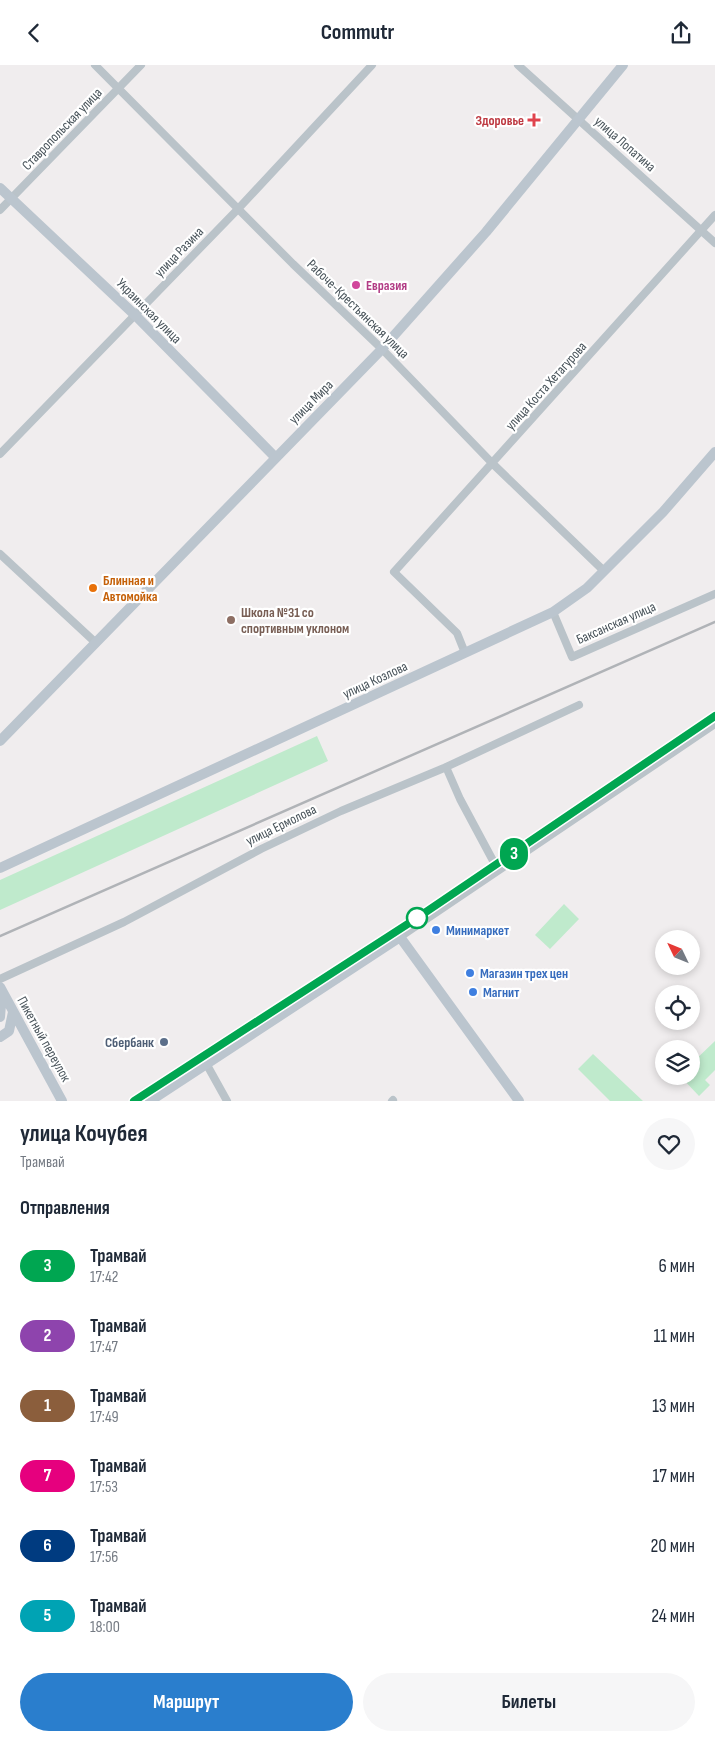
<!DOCTYPE html>
<html lang="ru">
<meta charset="utf-8">
<style>
:root{--surface:#fff;--page:#f6f6f7;--text:#1f2937;--muted:#747a83;--accent:#2a7ecd}
body{margin:0;font-family:"Sofia Sans Condensed",sans-serif;background:var(--page);color:var(--text);height:100vh;display:flex;flex-direction:column;font-size:19px;white-space:nowrap}
*{box-sizing:border-box;margin:0}
p{font-size:16px;color:var(--muted)}
.icon{flex:none;width:28px;height:28px;fill:none;stroke:currentColor;stroke-width:2;stroke-linecap:round;stroke-linejoin:round}
.map{position:relative;height:1036px;overflow:hidden}
.sheet{display:flex;flex-direction:column;background:var(--surface);flex:1}
.sheet>*{flex:none}
.badge{padding:0 10px;border-radius:16px;font-size:18px;line-height:32px}
.needle{width:32px;rotate:313deg}
.tools{position:absolute;left:655px;top:865px;display:grid;gap:10px}
.tools a{display:grid;place-items:center;width:45px;height:45px;border-radius:50%;background:var(--surface);box-shadow:0 2px 8px #0003;font-size:25px}
.map>.badge{position:absolute;translate:-50% -50%;box-shadow:0 0 0 2px #fff}
h2{padding:0 20px;font-size:19px;line-height:45px}
.round{display:grid;place-items:center;flex:none;width:52px;height:52px;border-radius:26px;background:var(--page)}
.head{display:flex;align-items:center;justify-content:space-between;height:85px;padding:0 20px}
h1{font-size:24px;font-weight:700;line-height:38px}
.action{display:flex;gap:10px;margin-top:auto;padding:10px 20px}
.action a{flex:1;height:58px;border-radius:30px;background:var(--accent);color:#fff;font-size:20px;font-weight:700;line-height:58px;text-align:center}
.action a+a{background:var(--page);color:var(--text)}
ul{padding:0;list-style:none}
li{display:flex;align-items:center;gap:15px;height:70px;padding:0 20px}
li div{flex:1}
li b{display:block;font-size:19px}
li em{font-style:normal}
li .badge{min-width:55px;font-weight:700;text-align:center}
header{display:flex;justify-content:space-between;align-items:center;height:65px;padding:0 20px;background:var(--surface);font-size:22px;font-weight:700}
.map>svg:first-child{display:block}
</style>
<header><svg class="icon" aria-label="back" viewBox="0 0 24 24"><path d="M15 5l-7 7 7 7"/></svg>Commutr<svg class="icon" aria-label="share" viewBox="0 0 24 24"><path d="M12 15V3M7 8l5-5 5 5M5 13v7h14v-7"/></svg></header>
<div class="map">
<svg width="715" height="1036" viewBox="0 0 715 1036">
<rect width="100%" height="100%" fill="#f0edee"/>
<path fill="#bfeacc" d="M317 671 328 696 0 845V815Z
M564 839 579 854 550 884 535 870Z
M715 976V1005L705 1015 710 1020 699 1031 680 1011H691V999Z
M593 989 643 1036H610L578 1004Z"/>
<g fill="none" stroke-linecap="round" stroke-linejoin="round">
<path stroke="#bac3c9" stroke-width="8" d="M95 0 293 199 382 284 493 399 604 506
M518 0 715 178
M0 145 141 0
M0 389 238 144 372 0
M0 489 96 578
M553 547 572 592 715 529
M465 588 457 568 394 507 715 150
M446 702 460 734 498 805
M400 872 715 659
M0 914 124 857 261 784 341 746 444 703 579 640
M207 1000 227 1036
M392 1036 393 1035"/>
<path stroke="#bbc5ce" stroke-width="10" d="M0 123 135 250 275 392
M0 676 382 284 486 167 623 0
M0 803 553 547 587 523 663 447 715 387
M0 922 62 1036
M0 952 2 927
M0 972 9 966 13 947
M150 1036 400 872 519 1036"/>
<path stroke="#b0b3b7" stroke-width="1" d="M134 1036 417 853 715 651"/>
<path stroke="#b0b3b7" stroke-width="2.5" d="M0 871 715 557"/>
</g>
<g fill="none" stroke-linecap="round" stroke-linejoin="round">
<g stroke="#fff" stroke-width="11">
<path id="line" d="M134 1036 417 853 715 651"/>
</g>
<use href="#line" stroke="#00a651" stroke-width="8"/>
</g>
<path fill="#e0444e" stroke="#fff" stroke-width="2" d="M531.5 47.5h5v5h5v5h-5v5h-5v-5h-5v-5h5z"/>
<circle fill="#d1479c" stroke="#fff" stroke-width="2" cx="356" cy="220" r="5"/>
<circle fill="#e8710a" stroke="#fff" stroke-width="2" cx="93" cy="523" r="5"/>
<circle fill="#8d6e63" stroke="#fff" stroke-width="2" cx="231" cy="555" r="5"/>
<circle fill="#fff" stroke="#00a651" stroke-width="2.5" cx="417" cy="853" r="10"/>
<g fill="#3f7fe0" stroke="#fff" stroke-width="2">
<circle cx="436" cy="865" r="5"/>
<circle cx="470" cy="908" r="5"/>
<circle cx="473" cy="927" r="5"/>
</g>
<circle fill="#5c6f8a" stroke="#fff" stroke-width="2" cx="164" cy="977" r="5"/>
<g text-anchor="middle" dominant-baseline="central" stroke-width="4.5" stroke-linejoin="round" paint-order="stroke">
<g font-size="14" font-weight="bold" fill="#be3a42" stroke="#fff" text-anchor="end">
<text x="524" y="55">Здоровье</text>
</g>
<g font-size="14" fill="#475259" stroke="#fff">
<text transform="translate(62 64) rotate(-46)">Ставропольская улица</text>
<text transform="translate(625 79) rotate(41)">улица Лопатина</text>
<text transform="translate(179 187) rotate(-46)">улица Разина</text>
<text transform="translate(358 244) rotate(44)">Рабоче-Крестьянская улица</text>
<text transform="translate(149 246) rotate(45)">Украинская улица</text>
<text transform="translate(546 321) rotate(-48)">улица Коста Хетагурова</text>
<text transform="translate(311 337) rotate(-45)">улица Мира</text>
<text transform="translate(616 558) rotate(-24)">Баксанская улица</text>
<text transform="translate(375 615) rotate(-25)">улица Козлова</text>
<text transform="translate(281 760) rotate(-26)">улица Ермолова</text>
<text transform="translate(44 974) rotate(61)">Пикетный переулок</text>
</g>
<g font-size="14" font-weight="bold" fill="#b23c85" stroke="#fff" text-anchor="start">
<text x="366" y="220">Евразия</text>
</g>
<g font-size="14" font-weight="bold" fill="#c56008" stroke="#fff" text-anchor="start">
<text x="103" y="515">Блинная и<tspan x="103" dy="16">Автомойка</tspan></text>
</g>
<g font-size="14" font-weight="bold" fill="#785e54" stroke="#fff" text-anchor="start">
<text x="241" y="547">Школа №31 со<tspan x="241" dy="16">спортивным уклоном</tspan></text>
</g>
<g font-size="14" font-weight="bold" fill="#366cbe" stroke="#fff" text-anchor="start">
<text x="446" y="865">Минимаркет</text>
<text x="480" y="908">Магазин трех цен</text>
<text x="483" y="927">Магнит</text>
</g>
<g font-size="14" font-weight="bold" fill="#4e5e75" stroke="#fff" text-anchor="end">
<text x="154" y="977">Сбербанк</text>
</g>
</g>
</svg>
<div class="tools">
<a><svg class="needle" viewBox="-14 -14 28 28"><path d="M0-13l5 13h-10z" fill="#e53935"/><path d="M0 13l5-13h-10z" fill="#747a83"/></svg></a>
<a><svg class="icon" aria-label="locate" viewBox="0 0 24 24"><circle cx="12" cy="12" r="6"/><path d="M12 2v4M12 18v4M2 12h4M18 12h4"/></svg></a>
<a><svg class="icon" aria-label="layers" viewBox="0 0 24 24"><path d="M12 4l9 5-9 5-9-5zM3 14l9 5 9-5"/></svg></a>
</div>
<b class="badge" style="left:514px;top:789px;background:#00a651;color:#fff">3</b>
</div>
<section class="sheet">
<div class="head"><div><h1>улица Кочубея</h1><p>Трамвай</p></div><a class="round"><svg class="icon" aria-label="heart" viewBox="0 0 24 24"><path d="M12 20l-8-8c-3-5 5-10 8-4 3-6 11-1 8 4z"/></svg></a></div>
<h2>Отправления</h2>
<ul>
<li><span class="badge" style="background:#00a651;color:#fff">3</span><div><b>Трамвай</b><p>17:42</p></div><em>6 мин</em></li>
<li><span class="badge" style="background:#8e44ad;color:#fff">2</span><div><b>Трамвай</b><p>17:47</p></div><em>11 мин</em></li>
<li><span class="badge" style="background:#8b5e3c;color:#fff">1</span><div><b>Трамвай</b><p>17:49</p></div><em>13 мин</em></li>
<li><span class="badge" style="background:#e6007e;color:#fff">7</span><div><b>Трамвай</b><p>17:53</p></div><em>17 мин</em></li>
<li><span class="badge" style="background:#003b80;color:#fff">6</span><div><b>Трамвай</b><p>17:56</p></div><em>20 мин</em></li>
<li><span class="badge" style="background:#00a3b4;color:#fff">5</span><div><b>Трамвай</b><p>18:00</p></div><em>24 мин</em></li>
</ul>
<div class="action"><a>Маршрут</a><a>Билеты</a></div>
</section>
